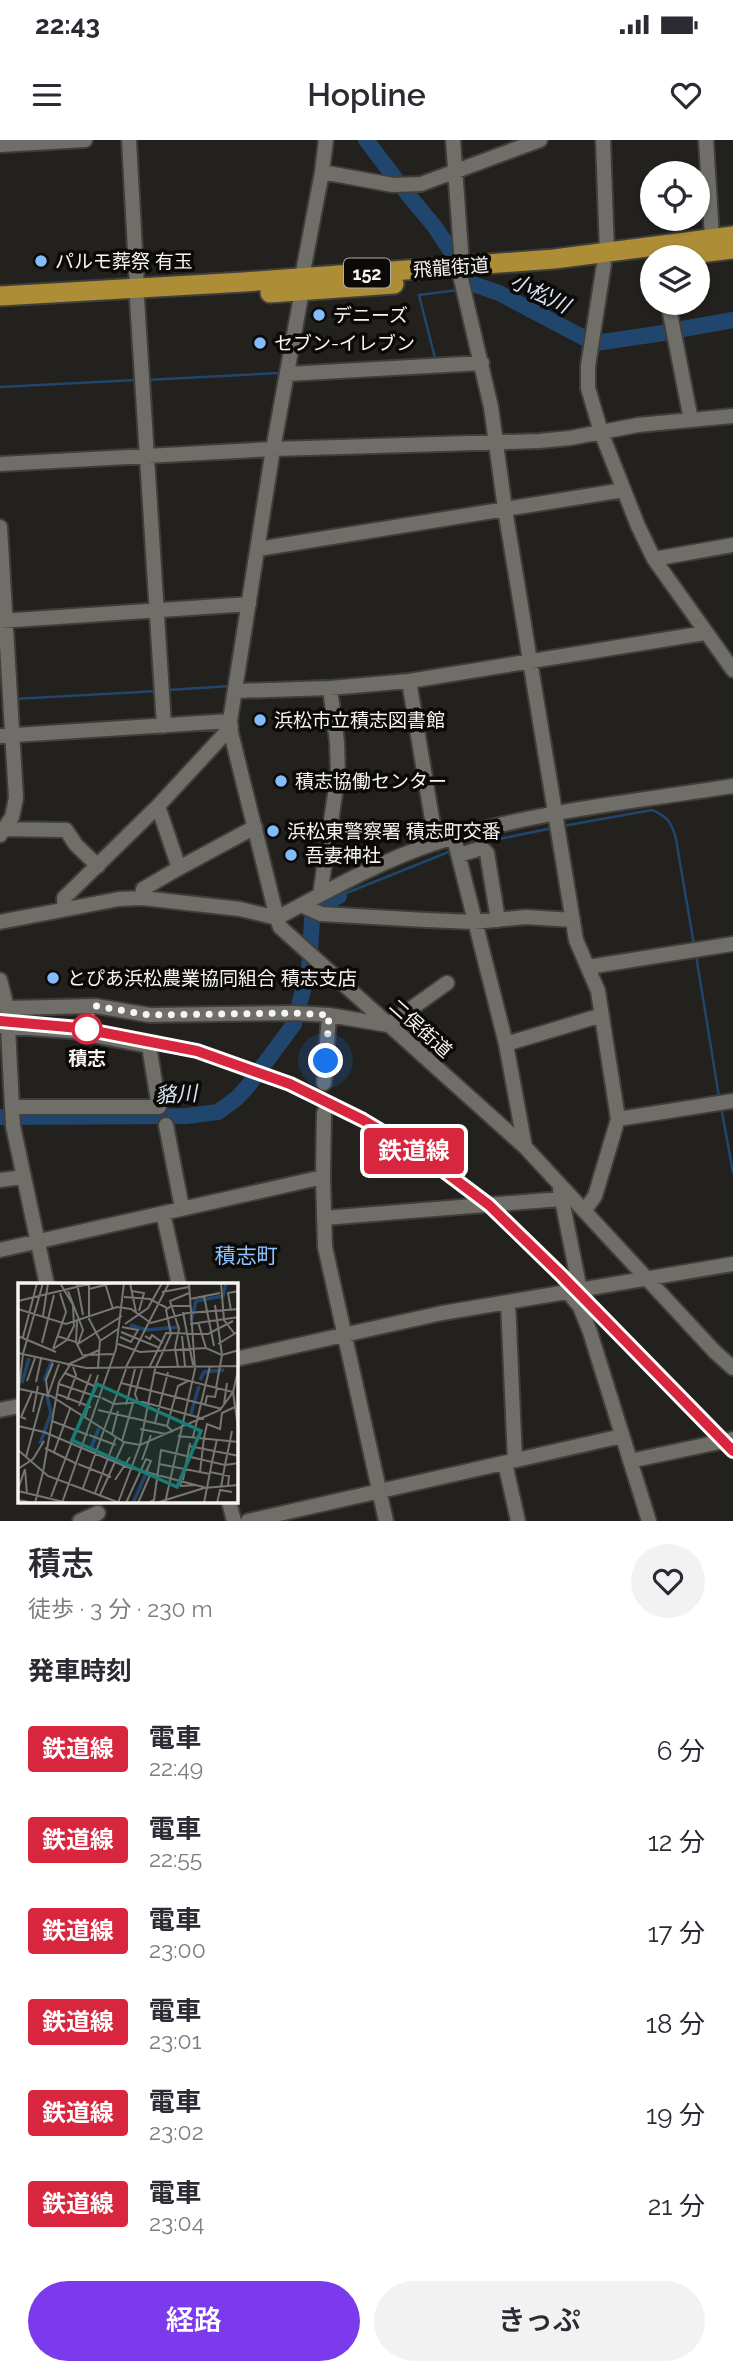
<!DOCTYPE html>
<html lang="ja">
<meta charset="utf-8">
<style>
:root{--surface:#fff;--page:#f2f2f3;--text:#2b2b33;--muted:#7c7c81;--accent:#7c3aed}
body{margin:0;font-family:Raleway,"Noto Sans JP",sans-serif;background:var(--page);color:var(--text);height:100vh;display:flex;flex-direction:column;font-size:26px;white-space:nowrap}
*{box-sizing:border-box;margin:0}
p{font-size:23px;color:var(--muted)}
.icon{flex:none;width:38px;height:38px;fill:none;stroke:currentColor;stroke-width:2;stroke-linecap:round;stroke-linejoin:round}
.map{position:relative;height:1381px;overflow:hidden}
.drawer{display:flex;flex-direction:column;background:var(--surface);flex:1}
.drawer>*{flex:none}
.badge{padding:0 14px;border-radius:5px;font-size:24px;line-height:46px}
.buttons{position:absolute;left:640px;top:21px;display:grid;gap:14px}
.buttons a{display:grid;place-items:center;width:70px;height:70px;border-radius:50%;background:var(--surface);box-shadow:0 2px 5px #0004;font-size:35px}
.you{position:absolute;width:35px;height:35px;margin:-18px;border:5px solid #fff;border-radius:50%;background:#1a73e8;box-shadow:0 0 0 10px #1a73e833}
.map>.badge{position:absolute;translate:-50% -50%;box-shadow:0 0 0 4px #fff}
h2{padding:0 28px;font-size:26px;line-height:63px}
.round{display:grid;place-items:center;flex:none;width:74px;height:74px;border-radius:37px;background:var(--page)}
.overview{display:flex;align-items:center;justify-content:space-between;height:119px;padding:0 28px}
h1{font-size:33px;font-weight:600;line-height:52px}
.cta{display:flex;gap:14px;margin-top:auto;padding:14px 28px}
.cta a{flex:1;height:80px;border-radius:42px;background:var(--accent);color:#fff;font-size:28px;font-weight:600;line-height:80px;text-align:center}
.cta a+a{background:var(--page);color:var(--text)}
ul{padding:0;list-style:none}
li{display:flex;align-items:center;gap:21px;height:91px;padding:0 28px}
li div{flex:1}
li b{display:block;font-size:26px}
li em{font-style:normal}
li .badge{min-width:77px;font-weight:700;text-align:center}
.status{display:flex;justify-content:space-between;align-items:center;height:49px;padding:0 35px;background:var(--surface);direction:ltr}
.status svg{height:19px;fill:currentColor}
header{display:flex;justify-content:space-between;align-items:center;height:91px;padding:0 28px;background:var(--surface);font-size:32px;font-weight:600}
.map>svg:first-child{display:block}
</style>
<div class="status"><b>22:43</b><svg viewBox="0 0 49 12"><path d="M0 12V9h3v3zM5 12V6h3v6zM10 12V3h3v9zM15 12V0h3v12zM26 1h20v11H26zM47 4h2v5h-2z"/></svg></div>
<header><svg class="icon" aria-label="menu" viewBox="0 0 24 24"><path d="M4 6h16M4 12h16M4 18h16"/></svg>Hopline<svg class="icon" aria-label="heart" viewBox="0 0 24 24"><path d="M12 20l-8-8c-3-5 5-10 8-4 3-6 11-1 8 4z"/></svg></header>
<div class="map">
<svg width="733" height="1381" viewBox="0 0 733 1381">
<rect width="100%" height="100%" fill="#22211d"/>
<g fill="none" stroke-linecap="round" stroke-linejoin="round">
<path stroke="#21466d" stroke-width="2.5" d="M435 218 419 155 458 150
M146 240 279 233
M0 247 136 240
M297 542 325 540
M168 550 231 546
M14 559 158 551
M563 686 652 670C667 676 672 683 676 699L694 805
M484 702 553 688
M339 756 451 711
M696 815 719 957
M721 967 733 1032"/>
<path stroke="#21466d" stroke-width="16" d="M366 0 395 38
M406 52 435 87 454 116
M473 144 499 153 588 200
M677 190 733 180
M596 203 670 192
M0 977 186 976 218 972 237 958 248 946 294 884 309 828 312 780 316 768 339 756"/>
<g stroke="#3f3e3b" stroke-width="18">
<path id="minor" d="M129 0 137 147
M326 0 322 32 302 137V151L273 309 230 581 231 593 277 778C328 751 380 721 435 703 532 671 633 662 733 646
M453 0 462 126
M603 0 607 112
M706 0 712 98
M0 5 85 0
M322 32 393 45 421 44 540 0
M604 124 588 226V248L601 292 638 386 654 419 733 530
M461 139 491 267 505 369 576 800 598 851 618 979 595 1056 585 1070
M137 159 164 586
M668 163 691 280
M287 234 482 223
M0 324 273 309 539 301 570 298 638 285 733 276
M0 387 16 658 12 677 0 695
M258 409 624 350
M654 419 733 405
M0 481 249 464
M409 541 436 703
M235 551 330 548 409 541 705 493
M0 596 230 581
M0 689 66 690 76 705 98 726
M454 698 506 904 525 1007
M459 715 482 708 487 713 498 780
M179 728 255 687
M320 755 338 634 337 602 330 548
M142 758 143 749 179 728 158 666
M301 765 321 774 426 780 474 782 526 777 573 780
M65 769 64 758 158 666 231 587
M0 782 119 759 142 758 240 769 277 778 280 787 525 1007 715 1212 733 1228
M588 827 733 804
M0 840 7 868 13 986 47 1145
M7 868 96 866 149 875 294 873 329 875 388 885 447 843
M0 886 71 891 149 906 159 967H12
M506 904 602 875
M324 943 329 875
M618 979 733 961
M166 985 182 1068
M323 1037 324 973
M0 1040 23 1037
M560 1050 580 1150
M163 1073 179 1145
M324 1078 561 1059
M0 1110 323 1037 325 1107 386 1381
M568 1152 580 1167 590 1192 649 1381
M508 1162 515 1320
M236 1219 442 1173 733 1124
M0 1270 19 1266
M630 1321 733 1299
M505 1323 518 1381
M229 1362 234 1381
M80 1381 98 1373
M248 1381 622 1296"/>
</g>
<g stroke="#3f3e3b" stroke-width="23">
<path id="highway" d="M668 117 733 109
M270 153 394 144
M0 156 244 142 554 119 733 96"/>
</g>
<use href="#minor" stroke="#706e69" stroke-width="14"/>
<use href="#highway" stroke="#ad8d35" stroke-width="19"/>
<g stroke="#e0dfdc" stroke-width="5">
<path id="rail" d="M0 881 79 888 197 911 291 944 363 980 428 1019 489 1065 557 1131 733 1311"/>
</g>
<use href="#rail" stroke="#0b0a09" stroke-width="2.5" stroke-dasharray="8" stroke-linecap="butt"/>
</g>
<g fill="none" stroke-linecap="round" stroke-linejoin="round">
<g stroke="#fff" stroke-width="16">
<path id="line" d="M0 881 79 888 197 911 290 944 363 980 428 1019 489 1065 560 1134 733 1311"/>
</g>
<use href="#line" stroke="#d7263d" stroke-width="10"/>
<path stroke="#f6f5f2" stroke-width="7" stroke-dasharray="0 12.6" d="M87 889 96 866 149 875 294 873 329 875 326 921"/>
</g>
<g fill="#82bcfa" stroke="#0b0a09" stroke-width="2.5">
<circle cx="41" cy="121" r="7"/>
<circle cx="319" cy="175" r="7"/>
<circle cx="260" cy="203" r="7"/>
<circle cx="260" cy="580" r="7"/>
<circle cx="281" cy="641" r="7"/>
<circle cx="273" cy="691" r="7"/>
<circle cx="291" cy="715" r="7"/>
<circle cx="53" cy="838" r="7"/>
</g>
<circle fill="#fff" stroke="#d7263d" stroke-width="3.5" cx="87" cy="889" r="14"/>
<g text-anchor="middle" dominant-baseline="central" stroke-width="7" stroke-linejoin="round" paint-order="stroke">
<rect fill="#0b0a09" stroke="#b0aeac" stroke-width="2" x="344" y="118.5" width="46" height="29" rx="5"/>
<g font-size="18" font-weight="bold" fill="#f6f5f2">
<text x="367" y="133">152</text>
</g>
<g font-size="19" fill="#f6f5f2" stroke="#0b0a09" text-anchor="start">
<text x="55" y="121">パルモ葬祭 有玉</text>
<text x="333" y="175">デニーズ</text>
<text x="274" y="203">セブン-イレブン</text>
<text x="274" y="580">浜松市立積志図書館</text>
<text x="295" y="641">積志協働センター</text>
<text x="287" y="691">浜松東警察署 積志町交番</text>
<text x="305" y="715">吾妻神社</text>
<text x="67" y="838">とぴあ浜松農業協同組合 積志支店</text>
</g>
<g font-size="19" fill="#f6f5f2" stroke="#0b0a09">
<text transform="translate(451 127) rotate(-4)">飛龍街道</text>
<text transform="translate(421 888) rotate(42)">二俣街道</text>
</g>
<g font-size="19" font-weight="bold" fill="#f6f5f2" stroke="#0b0a09">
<text x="87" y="918">積志</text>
</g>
<g font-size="21" font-style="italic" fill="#d8e4f1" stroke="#0b0a09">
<text transform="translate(540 153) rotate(26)">小松川</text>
<text transform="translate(176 954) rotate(-3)">貉川</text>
</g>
<g font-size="21" fill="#8fc5ff" stroke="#0b0a09">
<text x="246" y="1115">積志町</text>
</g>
</g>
<g transform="translate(18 1143)">
<rect width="220" height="220" fill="#22211d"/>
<path fill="none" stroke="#21466d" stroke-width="3.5" d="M173 38 178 18 205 13 208 0M112 42 128 47 162 44M182 97 186 89 206 87M26 98 34 77M4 100 11 75M173 131 181 103M22 161 33 130 29 113M73 165 81 145M115 220 130 186"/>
<path fill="none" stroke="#777672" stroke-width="2" d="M59 0 65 32M71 0V36L82 57 80 85M87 0 95 26M112 0 118 29M203 0 206 37 216 50M71 6 95 0M50 8 65 47 60 61M114 8 126 10 121 28M144 9 171 4M186 13 196 63M106 14 132 16 149 25M172 16 202 10M0 18 75 0M197 22 204 72 221 67M0 26 48 41 99 24 113 26 133 40 169 30 221 26M213 28 210 10 221 8M165 29 175 82M25 33 30 0M180 39 188 65M107 41 130 25 144 0M172 41 221 34M103 49 142 65M0 53 38 69M39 53 58 59 65 73M127 53 132 56 134 52 145 60M164 53 167 83M5 54 19 0M102 54 113 59 120 47 104 44M82 58 100 46M58 59 59 38M24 60 36 12M60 61 104 33M100 61 122 69 188 65 204 72 198 105M200 61 221 48M35 66 49 57 56 43 55 22 42 0M35 66 48 29 42 10M0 70 68 85 221 83M66 72 96 71M49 82 81 67M221 83 215 109 221 151M108 84 151 0M160 84 157 65 161 46 152 18 171 10M131 85 148 50 190 51 215 38M47 90 76 103M9 98 17 75M18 99 23 76M103 100 204 126M41 101 83 115M2 106 33 113 106 159 122 162 137 86 153 51 148 27 153 23H173M39 111 73 124M30 112 41 81M0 114 5 71 25 0M30 114 28 97 35 80M84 115 96 121 125 119 186 136M49 117 58 92 55 84M120 119 117 111 124 86M206 121 209 100M108 122 117 86M187 122 189 113 197 114 199 105M61 123 73 91M80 127 149 143 155 149M15 129 20 103M67 134 80 92M8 136 3 134 14 109M34 138 70 152M137 140 150 89M0 143 26 149 109 184 189 205M149 143 160 103 170 98M122 146 148 151M214 148 207 182 221 180M94 151 100 128M71 152 98 162M160 153 221 159M175 154 192 83M186 155 189 141 202 146 204 130 217 124M199 156 194 179 207 182 203 204M104 158 115 120M171 163 221 173M27 165 59 181M0 167 30 193 102 220M36 169 52 126M8 174 25 112M124 177 133 152M60 181 93 194M141 181 192 191M0 186 15 176 26 158M7 186 9 211M25 189 41 99 52 82M182 189 186 155M192 189 211 193 210 203M161 196 163 203 178 202M97 197 112 174M165 197 172 160M65 205 108 86M0 206 7 186M0 208 50 220M77 210 98 154M82 212 106 159M33 214 64 132M0 217 17 220 25 189M44 220 98 66 106 0M100 220 122 162 202 127 215 109 136 89M108 220 128 176 133 178 128 189M120 220 133 190M130 220 136 217 143 167 194 179 186 220M138 220 186 205 221 202M147 220 177 86 171 0M199 220 202 207 214 209"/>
<path fill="#1b7c75" fill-opacity="0.15" stroke="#1b7c75" stroke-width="3.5" d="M79 101 183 148 159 204 54 157Z"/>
<rect width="220" height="220" fill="none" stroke="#f6f5f2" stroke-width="3.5"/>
</g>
</svg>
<div class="buttons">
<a><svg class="icon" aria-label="locate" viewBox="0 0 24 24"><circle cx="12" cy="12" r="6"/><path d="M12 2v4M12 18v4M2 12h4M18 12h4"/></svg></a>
<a><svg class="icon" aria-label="layers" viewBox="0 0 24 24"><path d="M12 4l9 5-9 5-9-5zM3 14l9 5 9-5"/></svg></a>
</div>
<div class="you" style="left:326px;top:921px"></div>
<b class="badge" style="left:414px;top:1011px;background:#d7263d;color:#fff">鉄道線</b>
</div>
<section class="drawer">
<div class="overview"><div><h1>積志</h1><p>徒歩 · 3 分 · 230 m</p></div><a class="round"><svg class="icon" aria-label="heart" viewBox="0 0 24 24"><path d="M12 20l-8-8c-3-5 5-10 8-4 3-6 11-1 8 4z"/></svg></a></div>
<h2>発車時刻</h2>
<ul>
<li><span class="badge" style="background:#d7263d;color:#fff">鉄道線</span><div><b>電車</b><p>22:49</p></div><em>6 分</em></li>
<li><span class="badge" style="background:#d7263d;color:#fff">鉄道線</span><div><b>電車</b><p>22:55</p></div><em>12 分</em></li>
<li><span class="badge" style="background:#d7263d;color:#fff">鉄道線</span><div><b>電車</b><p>23:00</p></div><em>17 分</em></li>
<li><span class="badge" style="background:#d7263d;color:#fff">鉄道線</span><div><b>電車</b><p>23:01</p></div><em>18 分</em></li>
<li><span class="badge" style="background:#d7263d;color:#fff">鉄道線</span><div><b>電車</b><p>23:02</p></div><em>19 分</em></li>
<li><span class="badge" style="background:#d7263d;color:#fff">鉄道線</span><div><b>電車</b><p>23:04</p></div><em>21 分</em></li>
</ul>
<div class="cta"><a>経路</a><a>きっぷ</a></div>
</section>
